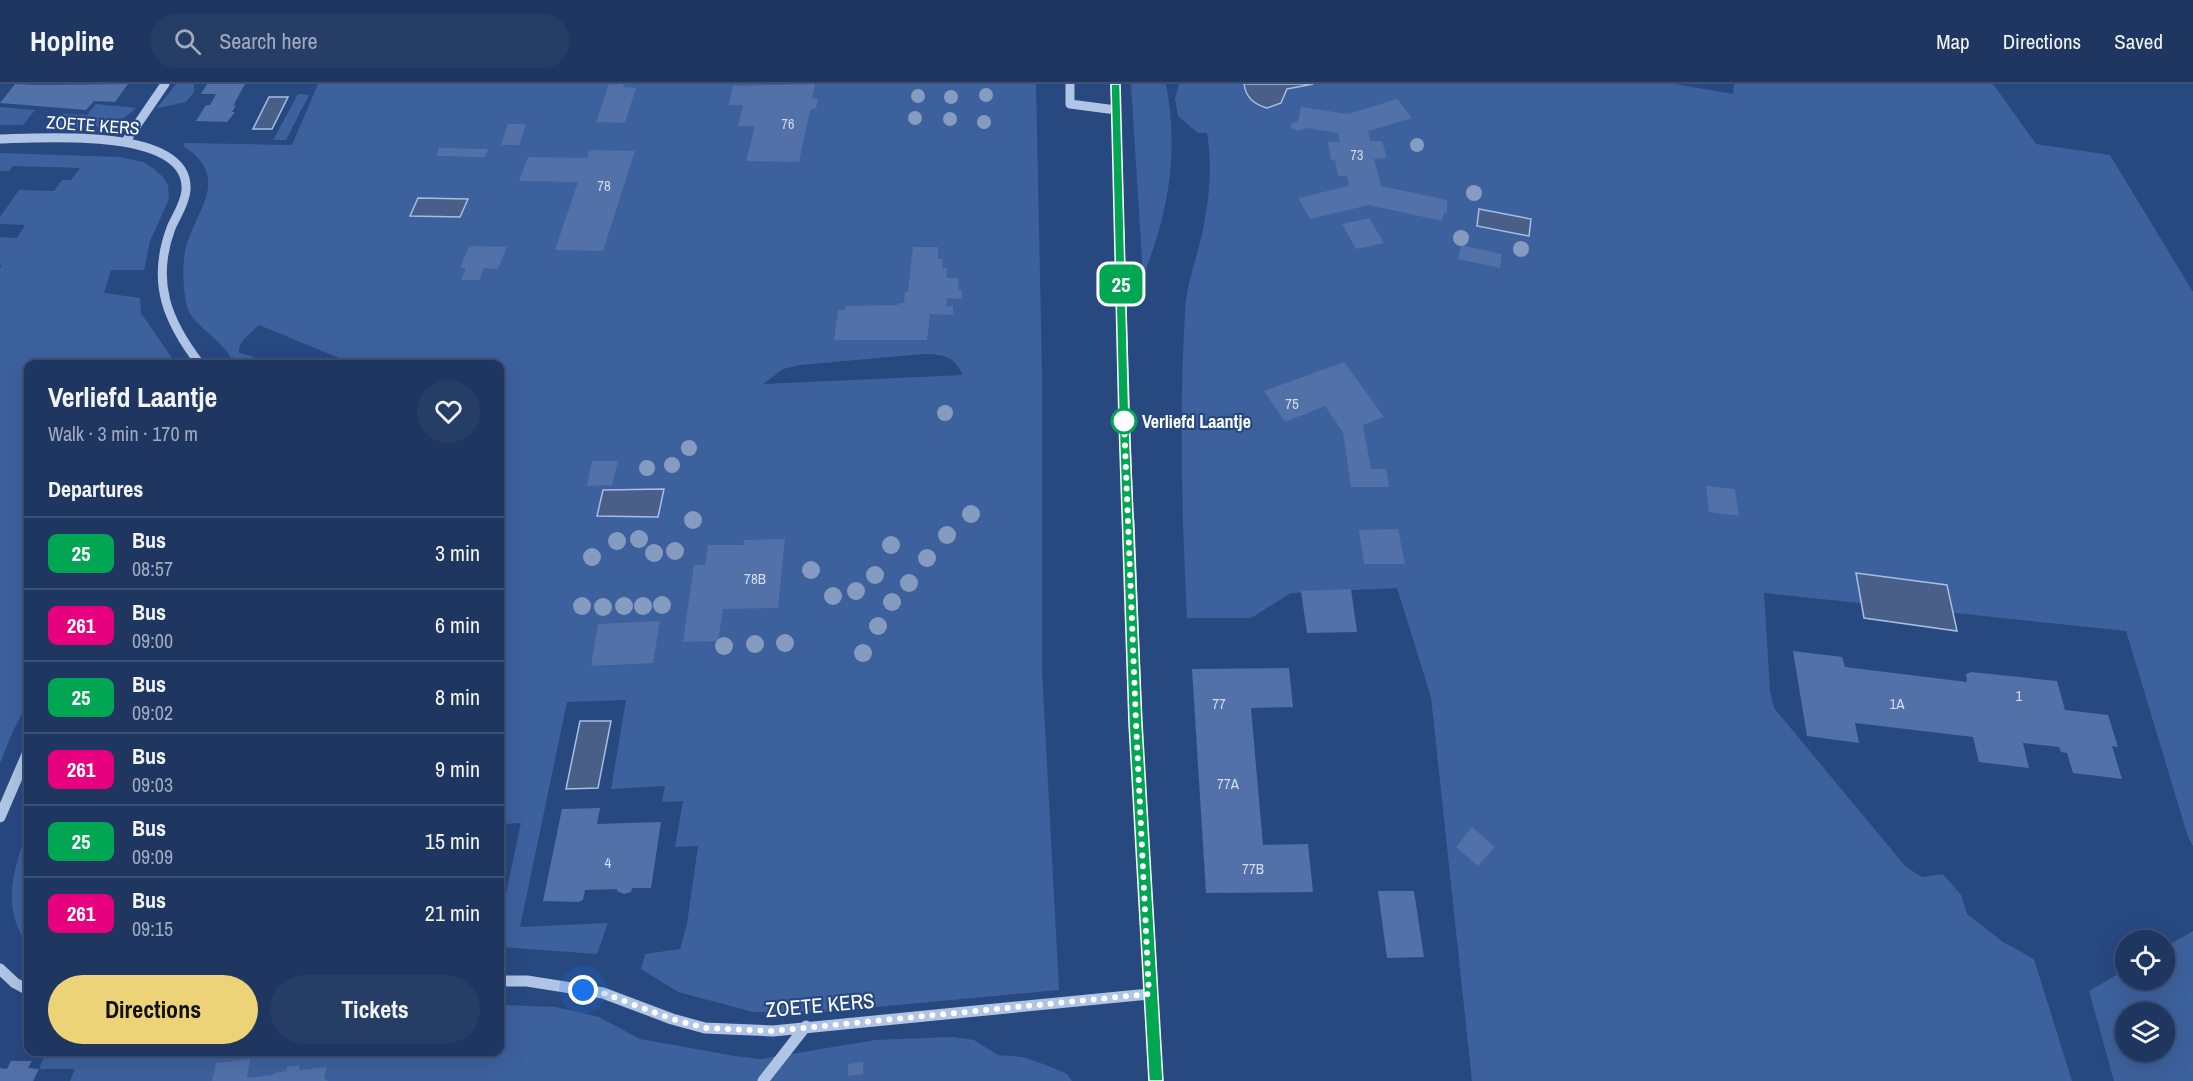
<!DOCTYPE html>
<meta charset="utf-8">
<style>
:root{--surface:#1e3660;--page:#263e66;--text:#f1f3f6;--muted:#a1abbd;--line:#3c5075;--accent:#edd377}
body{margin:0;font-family:"Archivo Narrow",sans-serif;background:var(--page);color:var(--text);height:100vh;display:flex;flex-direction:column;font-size:22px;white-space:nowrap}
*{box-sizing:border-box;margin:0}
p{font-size:20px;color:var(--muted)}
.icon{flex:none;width:33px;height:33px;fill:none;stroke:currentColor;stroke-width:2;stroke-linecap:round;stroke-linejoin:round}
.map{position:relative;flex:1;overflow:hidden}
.drawer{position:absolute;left:24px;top:276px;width:480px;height:696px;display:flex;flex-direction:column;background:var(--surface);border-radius:12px;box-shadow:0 6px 24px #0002,0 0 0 2px var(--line)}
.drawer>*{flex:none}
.badge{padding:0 12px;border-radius:9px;font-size:21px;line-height:39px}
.controls{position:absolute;left:2115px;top:846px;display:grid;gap:12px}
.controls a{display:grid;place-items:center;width:60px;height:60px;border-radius:50%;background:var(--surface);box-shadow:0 6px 24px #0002,0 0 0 2px var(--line);font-size:30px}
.you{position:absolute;width:30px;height:30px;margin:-15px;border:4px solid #fff;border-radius:50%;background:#1a73e8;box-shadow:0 0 0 9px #1a73e833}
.map>.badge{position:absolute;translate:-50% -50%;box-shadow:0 0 0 3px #fff}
h2{padding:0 24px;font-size:22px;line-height:54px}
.round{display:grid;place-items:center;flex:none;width:63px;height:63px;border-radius:32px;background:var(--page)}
.headline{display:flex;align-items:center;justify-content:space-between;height:102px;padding:0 24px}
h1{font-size:28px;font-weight:800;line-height:45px}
.cta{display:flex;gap:12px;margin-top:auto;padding:12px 24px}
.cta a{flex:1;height:69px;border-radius:36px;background:var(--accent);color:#111;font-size:24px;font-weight:800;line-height:69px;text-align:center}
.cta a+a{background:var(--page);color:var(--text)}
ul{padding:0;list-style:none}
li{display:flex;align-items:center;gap:18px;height:72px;padding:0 24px;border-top:2px solid var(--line)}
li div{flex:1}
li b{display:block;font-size:22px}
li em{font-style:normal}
li .badge{min-width:66px;font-weight:700;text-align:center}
header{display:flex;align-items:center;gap:36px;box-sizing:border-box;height:84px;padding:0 30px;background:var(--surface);border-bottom:2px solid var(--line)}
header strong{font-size:28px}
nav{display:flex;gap:33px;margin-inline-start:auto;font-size:21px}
.search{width:420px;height:54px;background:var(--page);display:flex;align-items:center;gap:15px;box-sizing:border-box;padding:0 21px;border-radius:33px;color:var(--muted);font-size:22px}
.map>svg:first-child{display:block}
</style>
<header>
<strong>Hopline</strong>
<div class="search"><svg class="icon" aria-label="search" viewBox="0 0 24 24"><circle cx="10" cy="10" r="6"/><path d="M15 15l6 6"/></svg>Search here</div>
<nav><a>Map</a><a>Directions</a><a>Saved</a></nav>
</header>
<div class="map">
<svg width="2193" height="997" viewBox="0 0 2193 997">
<rect width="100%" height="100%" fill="#284880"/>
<path fill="#3d619d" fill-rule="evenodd" d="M176 0H194V8L186 18 157 24Z
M318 0H1036L1042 289V586L1059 906 823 928H753L678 908 641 885 645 870 680 865 687 840 698 762 675 763 683 717 662 718 665 702 611 705 626 616 567 618 520 843 608 839 597 870 500 863V837L521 739 506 740 500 724V280H333L339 274 259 241C251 249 238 257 239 269L254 273 256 280H236C231 274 227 267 222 262 213 251 196 241 189 228 183 215 182 183 185 168 192 129 235 95 183 62L185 59 292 61ZM923 270C945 271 953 271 963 291L763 300 783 285 800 281Z
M1131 0H1166C1179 69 1169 128 1143 192Z
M1179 0H1675L1733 10 1734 0H1993L2036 60 2110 71 2193 208V762L2188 753 2126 547 1764 509 1770 607 1774 624 1906 783 1922 793 1943 790 1961 811 1967 830 2003 858 2034 875 2072 997H1472L1431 613 1397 504 1291 509 1251 534H1187C1182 432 1179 331 1185 229 1186 198 1199 170 1204 140 1210 110 1212 79 1207 49H1198L1178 32 1175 15Z
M298 10 309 11 286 56H273Z
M96 20 136 24C112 48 83 44 52 43L63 30 87 31Z
M0 23 35 26 23 41H0Z
M0 69 120 73 143 78 154 85 163 93 168 101 169 115 150 157 144 186H111L104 209 140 214 141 229 176 280H28V618L13 647 0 679V184L2 181H0V153L17 154 25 141 0 140V133L19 106 54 107 62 96H71L80 84 13 82 9 87H0Z
M28 742V863C0 820 14 787 28 742Z
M2193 847V997H2114L2089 907 2125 886 2126 896H2164L2165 863ZM2164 928V968H2126V928Z
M500 921 555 923 599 933 640 955 735 972 761 975 875 956 952 953 974 956 998 971 1023 973 1046 981 1067 990 1072 997H70L75 985H39L46 968H500Z"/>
<path fill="#495f88" stroke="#a5bee6" stroke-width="1.5" d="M1244 0H1313L1287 5 1281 19 1267 24C1254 20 1246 14 1244 0Z
M269 13H288L272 45H253Z
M418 114 468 115 460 133 410 132Z
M1479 125 1531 135 1529 152 1477 142Z
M664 405 658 433 597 432 603 406Z
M1856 489 1947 501 1957 547 1864 534Z
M580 637H611L598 704 566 705Z"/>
<path fill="#5171a8" d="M15 0 36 1 128 0 115 18 94 17 86 26 0 19Z
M207 0H245L233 22 236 21 232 28H235L227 38 196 37 206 21H210L216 10H201Z
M609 0H624L623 3 636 4 625 39 596 38Z
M811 0H815L812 14 818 15 816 24 810 26 799 78 746 77 755 42H738L743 21H729L733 2Z
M1397 15 1412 34 1368 47 1370 57H1382L1387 74 1374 75 1381 102 1447 116V129H1444L1442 137 1369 121 1310 135 1298 114 1349 102 1347 92H1338L1335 76H1331L1328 58H1340L1338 49 1306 44 1298 47 1291 44V40L1298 37 1301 23 1348 30Z
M508 40H526L519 61H501Z
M439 64 488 65 485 73 436 72Z
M589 66 635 67 603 167 555 166 578 98 519 97 528 73 587 74Z
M1369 134 1384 159 1356 165 1342 140Z
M1461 161 1502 170 1500 184 1458 175Z
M469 162 507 163 498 185 484 184 479 196H461L466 184H460Z
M913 163H938V175H943L942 184H947L946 194H959L958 206 962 207V215L947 214 946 223 953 222V231L930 230 927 256H834L838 226H845V222L898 221V219H904L905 208H908Z
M1344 278 1384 333 1363 341 1371 385H1386L1389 403H1351L1343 348 1325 322 1285 338 1264 307Z
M592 377H618L612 401 587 402Z
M1706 402 1735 405 1739 432 1709 428Z
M1398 445 1405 480H1364L1359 446Z
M785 455 778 524 723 525 718 557 683 558 694 481H705L708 461H743L744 456Z
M1351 505 1357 548 1307 549 1301 507Z
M660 537 653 579 591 582 598 540Z
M1793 567 1842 573 1845 583 1967 598 1966 590 1971 588 2057 597 2065 626 2108 631 2118 663 2112 662 2122 695 2073 689 2067 669 2061 668 2059 663 2023 659 2029 684 1979 678 1973 653 1855 639 1859 659 1807 652Z
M1289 584 1293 623 1251 624 1263 761 1308 760 1313 808 1206 809 1192 585Z
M600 724 597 740 661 738 651 804H632L631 808 624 810 617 807V805L585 806 583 816 579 818 543 817 562 725Z
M1472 743 1495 763 1478 782 1456 763Z
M1378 807H1414L1424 873 1387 874Z
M250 975 247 994 273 991 274 989 286 987 287 983 300 981 299 986 327 983 324 994 328 997H212L216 979Z
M11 977H32L28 984 39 985 33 997H0V984L7 985Z
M863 978V990L848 992V980Z"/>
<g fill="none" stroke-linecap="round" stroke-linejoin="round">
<path stroke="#b0c4e5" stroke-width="9" d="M1070 0V20L1116 26
M1115 0 1129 439
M0 55C40 54 190 42 186 106 185 120 176 132 171 144 151 198 167 237 200 280
M126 57 165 0"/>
<path stroke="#b0c4e5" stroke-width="11" d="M1129 437 1141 748 1156 997
M0 733 28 668
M0 885 15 899 28 906
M500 897H527L603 909 672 935 705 944 773 947 1149 910
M763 997 806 942"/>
</g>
<g fill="#869bc0">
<circle cx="986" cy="11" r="7"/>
<circle cx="918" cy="12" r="7"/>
<circle cx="951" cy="13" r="7"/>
<circle cx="915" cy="34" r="7"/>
<circle cx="950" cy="35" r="7"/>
<circle cx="984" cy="38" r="7"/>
<circle cx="1417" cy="61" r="7"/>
<circle cx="1474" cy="109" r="8"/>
<circle cx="1461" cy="154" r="8"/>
<circle cx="1521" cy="165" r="8"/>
<circle cx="945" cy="329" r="8"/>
<circle cx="689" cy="364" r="8"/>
<circle cx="672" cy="381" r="8"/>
<circle cx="647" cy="384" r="8"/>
<circle cx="971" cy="430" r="9"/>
<circle cx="693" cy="436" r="9"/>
<circle cx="947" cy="451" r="9"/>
<circle cx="639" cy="455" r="9"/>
<circle cx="617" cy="457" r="9"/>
<circle cx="891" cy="461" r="9"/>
<circle cx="675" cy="467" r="9"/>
<circle cx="654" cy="469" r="9"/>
<circle cx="592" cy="473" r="9"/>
<circle cx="927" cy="474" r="9"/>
<circle cx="811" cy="486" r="9"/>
<circle cx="875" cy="491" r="9"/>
<circle cx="909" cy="499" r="9"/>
<circle cx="856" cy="507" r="9"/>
<circle cx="833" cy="512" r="9"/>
<circle cx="892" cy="518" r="9"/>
<circle cx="662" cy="521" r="9"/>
<circle cx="582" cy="522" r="9"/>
<circle cx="624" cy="522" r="9"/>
<circle cx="643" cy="522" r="9"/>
<circle cx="603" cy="523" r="9"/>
<circle cx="878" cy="542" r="9"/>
<circle cx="785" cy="559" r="9"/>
<circle cx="755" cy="560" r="9"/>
<circle cx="724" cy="562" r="9"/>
<circle cx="863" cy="569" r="9"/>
</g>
<path fill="#00a651" stroke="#fff" stroke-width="1.5" d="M1111 0H1120L1129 337 1142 639 1163 997H1149L1129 639 1119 337Z"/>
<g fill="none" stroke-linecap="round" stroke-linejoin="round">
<path stroke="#fff" stroke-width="6" stroke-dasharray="0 10.8" d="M583 906 603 909 672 935 705 944 773 947 1149 910 1136 639 1124 337"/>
</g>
<circle fill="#fff" stroke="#00a651" stroke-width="3" cx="1124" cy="337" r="12"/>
<g text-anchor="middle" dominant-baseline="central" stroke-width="4.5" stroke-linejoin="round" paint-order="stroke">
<g font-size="14" fill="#d4dce9">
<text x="788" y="40">76</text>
<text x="1357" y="71">73</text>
</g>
<g font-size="15" fill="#d4dce9">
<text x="604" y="101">78</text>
<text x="1292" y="319">75</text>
<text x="755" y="494">78B</text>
<text x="2019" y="611">1</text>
<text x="1219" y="619">77</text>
<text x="1897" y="619">1A</text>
<text x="1228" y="699">77A</text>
<text x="608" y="778">4</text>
<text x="1253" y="784">77B</text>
</g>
<g font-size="18" fill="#fff" stroke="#284880">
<text transform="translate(93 41) rotate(4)">ZOETE KERS</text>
</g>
<g font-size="18" font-weight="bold" fill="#fff" stroke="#284880" text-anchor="start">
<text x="1142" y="337">Verliefd Laantje</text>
</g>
<g font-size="21" fill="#fff" stroke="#284880">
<text transform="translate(820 921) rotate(-5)">ZOETE KERS</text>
</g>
</g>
</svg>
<div class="controls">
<a><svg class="icon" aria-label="locate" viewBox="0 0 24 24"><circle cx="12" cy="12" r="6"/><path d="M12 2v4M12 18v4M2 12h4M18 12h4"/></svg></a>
<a><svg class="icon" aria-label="layers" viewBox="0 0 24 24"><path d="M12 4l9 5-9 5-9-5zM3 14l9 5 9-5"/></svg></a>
</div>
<div class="you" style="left:583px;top:906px"></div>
<b class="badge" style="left:1121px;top:200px;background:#00a651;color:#fff">25</b>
<section class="drawer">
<div class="headline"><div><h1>Verliefd Laantje</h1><p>Walk · 3 min · 170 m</p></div><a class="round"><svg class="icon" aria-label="heart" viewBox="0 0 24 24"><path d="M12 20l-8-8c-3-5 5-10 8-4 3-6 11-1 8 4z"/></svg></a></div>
<h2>Departures</h2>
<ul>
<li><span class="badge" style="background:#00a651;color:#fff">25</span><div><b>Bus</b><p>08:57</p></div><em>3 min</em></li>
<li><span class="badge" style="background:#e6007e;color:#fff">261</span><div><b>Bus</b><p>09:00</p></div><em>6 min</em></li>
<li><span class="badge" style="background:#00a651;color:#fff">25</span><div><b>Bus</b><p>09:02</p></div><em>8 min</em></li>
<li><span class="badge" style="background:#e6007e;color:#fff">261</span><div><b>Bus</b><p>09:03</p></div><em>9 min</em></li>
<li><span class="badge" style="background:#00a651;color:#fff">25</span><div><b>Bus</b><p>09:09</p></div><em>15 min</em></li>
<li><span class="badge" style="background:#e6007e;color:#fff">261</span><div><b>Bus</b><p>09:15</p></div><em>21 min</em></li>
</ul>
<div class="cta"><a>Directions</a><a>Tickets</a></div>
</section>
</div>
